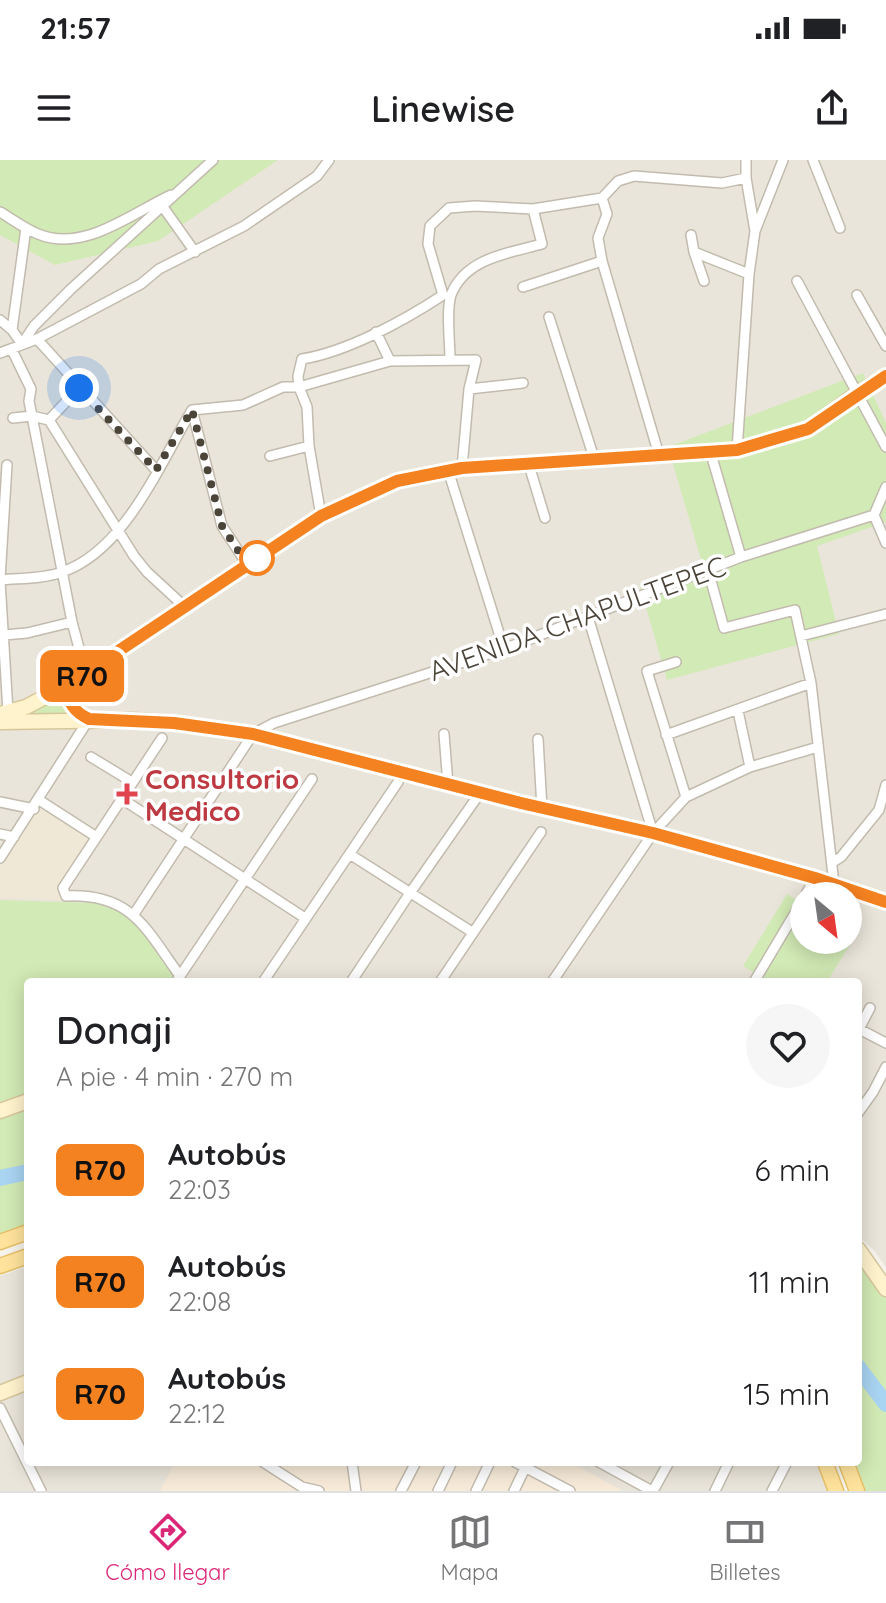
<!DOCTYPE html>
<html lang="es">
<meta charset="utf-8">
<style>
:root{--surface:#fff;--page:#f6f6f6;--text:#202124;--muted:#757577;--line:#e0e0e0;--accent:#db2777}
body{margin:0;font-family:Quicksand,sans-serif;background:var(--page);color:var(--text);height:100vh;display:flex;flex-direction:column;font-size:30px;white-space:nowrap}
*{box-sizing:border-box;margin:0}
p{font-size:26px;color:var(--muted)}
.icon{flex:none;width:44px;height:44px;fill:none;stroke:currentColor;stroke-width:2;stroke-linecap:round;stroke-linejoin:round}
.map{position:relative;flex:1;overflow:hidden}
.details{position:absolute;left:24px;top:818px;width:838px;height:488px;display:flex;flex-direction:column;background:var(--surface);border-radius:8px;box-shadow:0 4px 20px #0003}
.details>*{flex:none}
.badge{padding:0 16px;border-radius:12px;font-size:28px;line-height:52px}
.needle{width:52px;rotate:151deg}
.controls{position:absolute;left:790px;top:722px;display:grid;gap:16px}
.controls a{display:grid;place-items:center;width:72px;height:72px;border-radius:50%;background:var(--surface);box-shadow:0 4px 20px #0003;font-size:40px}
.you{position:absolute;width:40px;height:40px;margin:-20px;border:6px solid #fff;border-radius:50%;background:#1a73e8;box-shadow:0 0 0 12px #1a73e833}
.map>.badge{position:absolute;translate:-50% -50%;box-shadow:0 0 0 4px #fff}
.round{display:grid;place-items:center;flex:none;width:84px;height:84px;border-radius:42px;background:var(--page)}
.overview{display:flex;align-items:center;justify-content:space-between;height:136px;padding:0 32px}
h1{font-size:38px;font-weight:600;line-height:60px}
ul{padding:0;list-style:none}
li{display:flex;align-items:center;gap:24px;height:112px;padding:0 32px}
li div{flex:1}
li b{display:block;font-size:30px}
li em{font-style:normal}
li .badge{min-width:88px;font-weight:700;text-align:center}
.status{display:flex;justify-content:space-between;align-items:center;height:56px;padding:0 40px;background:var(--surface);direction:ltr}
.status svg{height:22px;fill:currentColor}
header{display:flex;justify-content:space-between;align-items:center;height:104px;padding:0 32px;background:var(--surface);font-size:36px;font-weight:600}
.dock{display:flex;justify-content:space-around;align-items:center;height:112px;border-top:2px solid var(--line);background:var(--surface);font-size:22px;color:var(--muted)}
.dock a{display:grid;justify-items:center;gap:4px}
.dock .selected{color:var(--accent)}
.map>svg:first-child{display:block}
</style>
<div class="status"><b>21:57</b><svg viewBox="0 0 49 12"><path d="M0 12V9h3v3zM5 12V6h3v6zM10 12V3h3v9zM15 12V0h3v12zM26 1h20v11H26zM47 4h2v5h-2z"/></svg></div>
<header><svg class="icon" aria-label="menu" viewBox="0 0 24 24"><path d="M4 6h16M4 12h16M4 18h16"/></svg>Linewise<svg class="icon" aria-label="share" viewBox="0 0 24 24"><path d="M12 15V3M7 8l5-5 5 5M5 13v7h14v-7"/></svg></header>
<div class="map">
<svg width="886" height="1331" viewBox="0 0 886 1331">
<rect width="100%" height="100%" fill="#f6f3ec"/>
<path fill="#eae5da" fill-rule="evenodd" d="M0 0H886V1108L875 1091 858 1076V822H28L0 951ZM804 736H848V780H804Z
M28 1106V1302H829L837 1331H0V1116Z"/>
<path fill="#f7ead8" d="M175 1302H570L623 1331H160Z"/>
<path fill="#efe8d6" d="M40 646 91 679 60 724 64 740 0 738V705Z"/>
<path fill="#d2eab5" d="M0 0H278L158 81 55 105 0 75Z
M863 213 886 263V362L817 386 839 474 667 520 639 423 702 403 668 287Z
M64 523 75 557 0 559Z
M787 734 804 744V780H848V770L856 775 827 822H769L743 806Z
M0 740 95 743 131 756 175 819 170 822H28V1072L0 1082Z
M858 1092 886 1131V1331H857L846 1302H858Z"/>
<g fill="none" stroke-linecap="round" stroke-linejoin="round">
<path stroke="#a9d4f2" stroke-width="16" d="M0 1018 28 1012
M858 1207 886 1244"/>
<g stroke="#c2bbae" stroke-width="12">
<path id="street" d="M813 0 840 68
M602 38 607 54 598 78 602 101 659 295
M163 47 195 92
M0 52C12 59 25 69 38 74 84 93 130 54 171 35
M755 71 783 0
M691 75 694 92 749 114
M694 92 704 121
M797 121 886 287
M523 127 602 101
M443 135 428 84 430 66 449 48 475 46 533 49 602 38 618 21 634 16 722 23 746 18
M857 135 886 186
M549 157 594 298
M0 160 12 170 22 184
M12 170 26 68
M376 172 390 201
M37 179 156 310
M22 184 34 166 71 129 213 0
M12 190 31 229 29 241 32 256 72 462 86 514
M0 193 37 179 141 124 159 109 244 66 317 16 329 0
M450 199C450 183 446 149 451 135 465 98 509 93 542 84L533 49
M469 229 523 223
M192 250 222 366 247 404
M13 258 32 256 49 260 134 396 147 412 185 447
M49 260 79 228
M737 290 749 114 755 71 746 18V0
M711 294 741 397
M270 296 309 286
M528 302 545 358
M448 310 504 489
M874 355 886 383
M321 356 309 286 307 247 299 227 298 216 302 199C347 192 405 160 443 135
M708 410 724 468 795 450 811 523 834 724
M0 419 7 305
M0 420C19 418 44 419 62 412 125 391 160 303 192 250L243 245 283 227H299L390 201 476 200 469 229 462 308
M0 421 8 552
M588 457 653 673
M4 475 27 473 72 462
M801 476 886 454
M676 502 647 511 686 637
M738 551 750 607
M444 574 448 625
M666 575 811 523
M162 578 63 728 66 736C132 733 146 769 180 816
M538 579 542 648
M91 597 132 622
M122 639 305 758
M39 640 95 676
M0 642 34 649
M0 674 14 677
M351 695 472 772
M0 698 89 559
M833 702 841 697 879 650 886 625
M805 736 815 718
M134 754 253 574 274 563 504 489 741 397 874 355 886 327
M176 822 312 619
M263 822 398 622
M351 822 410 733 480 633
M440 822 541 672
M552 822 653 673 686 637 750 607 818 587
M754 822 804 738
M870 848 859 869 886 883
M858 953 873 932 886 907
M0 1248 41 1331
M263 1302 302 1327 319 1331
M352 1302 356 1331
M515 1302 570 1331
M599 1302 652 1331
M401 1331 416 1302
M438 1331 452 1302
M476 1331 490 1302
M514 1331 525 1308
M653 1331 669 1302
M715 1331 729 1302
M772 1331 787 1302"/>
</g>
<g stroke="#d6c79b" stroke-width="17">
<path id="secondary" d="M66 526C67 542 74 552 89 559
M0 554 26 547 66 526 321 356 397 321 462 308 737 290 808 269 858 233 886 216
M0 562 133 560 174 563 253 574 542 648 653 673 834 724 886 742
M0 951 28 941
M858 1089 886 1129
M0 1233 28 1222"/>
</g>
<g stroke="#e6c16a" stroke-width="17">
<path id="primary" d="M0 1082 28 1072
M0 1106 28 1096
M825 1302 836 1331
M846 1302 857 1331"/>
</g>
<use href="#street" stroke="#fff" stroke-width="9"/>
<use href="#secondary" stroke="#fff3cd" stroke-width="14"/>
<use href="#primary" stroke="#ffe39c" stroke-width="14"/>
</g>
<g fill="none" stroke-linecap="round" stroke-linejoin="round">
<g stroke="#fff" stroke-width="18">
<path id="line" d="M886 216 808 269 737 290 462 308 397 321 321 356 66 526C67 542 74 552 89 559L174 563 253 574 521 643 653 673 815 718 886 742"/>
</g>
<use href="#line" stroke="#f58220" stroke-width="12"/>
<path stroke="#4b4439" stroke-width="8" stroke-dasharray="0 14.4" d="M79 228 156 310 192 250 222 366 247 404 257 398"/>
</g>
<circle fill="#fff" stroke="#f58220" stroke-width="4" cx="257" cy="398" r="16"/>
<path fill="#e0444e" stroke="#fff" stroke-width="3" d="M123 622h8v8h8v8h-8v8h-8v-8h-8v-8h8z"/>
<g text-anchor="middle" dominant-baseline="central" stroke-width="7" stroke-linejoin="round" paint-order="stroke">
<g font-size="28" fill="#4b4439" stroke="#fff">
<text transform="translate(577 458) rotate(-20)">AVENIDA CHAPULTEPEC</text>
</g>
<g font-size="28" font-weight="bold" fill="#be3a42" stroke="#fff" text-anchor="start">
<text x="145" y="618">Consultorio<tspan x="145" dy="32">Medico</tspan></text>
</g>
</g>
</svg>
<div class="controls">
<a><svg class="needle" viewBox="-14 -14 28 28"><path d="M0-13l5 13h-10z" fill="#e53935"/><path d="M0 13l5-13h-10z" fill="#757577"/></svg></a>
</div>
<div class="you" style="left:79px;top:228px"></div>
<b class="badge" style="left:82px;top:516px;background:#f58220;color:#111">R70</b>
<section class="details">
<div class="overview"><div><h1>Donaji</h1><p>A pie · 4 min · 270 m</p></div><a class="round"><svg class="icon" aria-label="heart" viewBox="0 0 24 24"><path d="M12 20l-8-8c-3-5 5-10 8-4 3-6 11-1 8 4z"/></svg></a></div>
<ul>
<li><span class="badge" style="background:#f58220;color:#111">R70</span><div><b>Autobús</b><p>22:03</p></div><em>6 min</em></li>
<li><span class="badge" style="background:#f58220;color:#111">R70</span><div><b>Autobús</b><p>22:08</p></div><em>11 min</em></li>
<li><span class="badge" style="background:#f58220;color:#111">R70</span><div><b>Autobús</b><p>22:12</p></div><em>15 min</em></li>
</ul>
</section>
</div>
<nav class="dock">
<a class="selected"><svg class="icon" aria-label="directions" viewBox="0 0 24 24"><path d="M12 3l9 9-9 9-9-9zM9 14v-3h6M13 9l2 2-2 2"/></svg>Cómo llegar</a>
<a><svg class="icon" aria-label="map" viewBox="0 0 24 24"><path d="M3 6l6-2 6 2 6-2v14l-6 2-6-2-6 2zM9 4v14M15 6v14"/></svg>Mapa</a>
<a><svg class="icon" aria-label="tickets" viewBox="0 0 24 24"><path d="M3 7h18v10H3zM15 7v10"/></svg>Billetes</a>
</nav>
